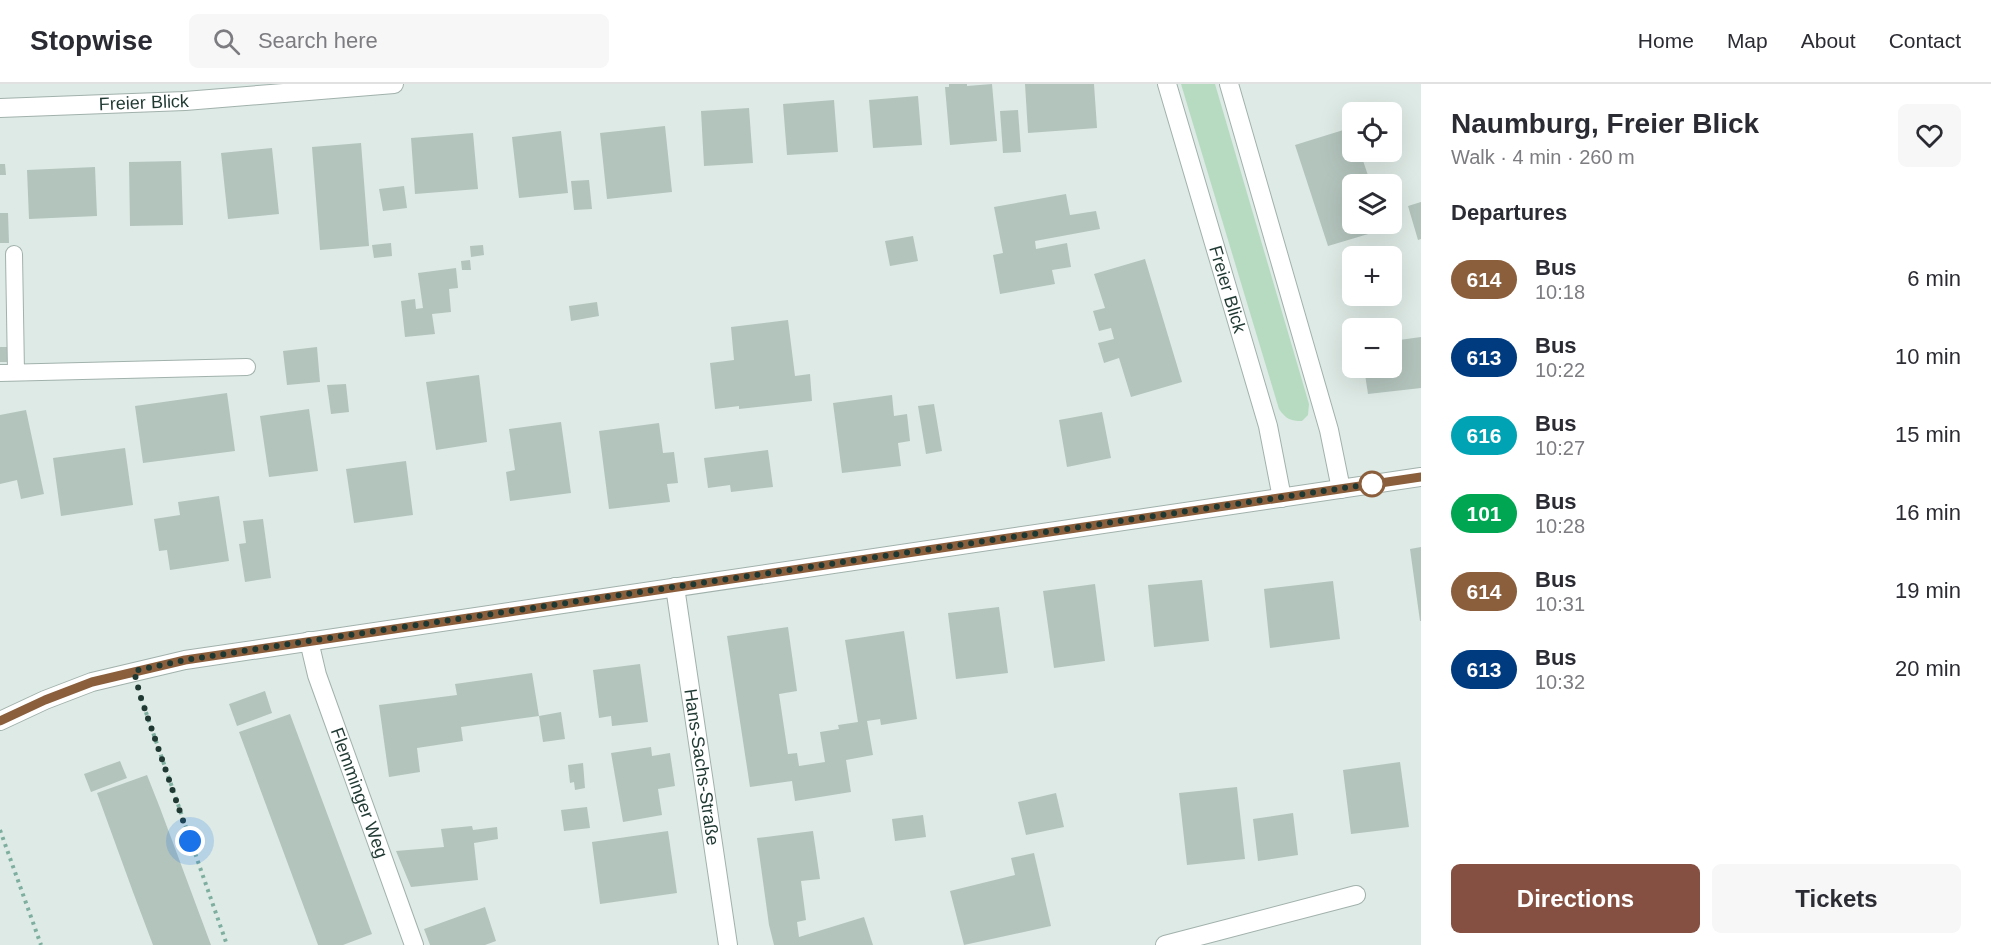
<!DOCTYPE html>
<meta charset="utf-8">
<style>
:root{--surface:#fff;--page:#f7f7f7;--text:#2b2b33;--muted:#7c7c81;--line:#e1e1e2;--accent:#854f41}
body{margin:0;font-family:Arial,sans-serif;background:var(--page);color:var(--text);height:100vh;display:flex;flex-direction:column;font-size:22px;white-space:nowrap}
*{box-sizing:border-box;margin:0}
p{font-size:20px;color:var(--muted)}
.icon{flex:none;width:33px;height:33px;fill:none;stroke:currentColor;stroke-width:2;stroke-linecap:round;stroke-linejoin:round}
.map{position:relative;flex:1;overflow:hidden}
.sheet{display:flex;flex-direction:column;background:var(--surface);width:570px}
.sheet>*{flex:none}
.badge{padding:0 12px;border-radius:20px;font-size:21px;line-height:39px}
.tools{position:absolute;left:1342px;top:18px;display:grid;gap:12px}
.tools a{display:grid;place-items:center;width:60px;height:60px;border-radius:9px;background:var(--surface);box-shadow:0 6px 24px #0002;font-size:30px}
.you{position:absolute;width:30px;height:30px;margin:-15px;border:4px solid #fff;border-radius:50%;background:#1a73e8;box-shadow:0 0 0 9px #1a73e833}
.map>.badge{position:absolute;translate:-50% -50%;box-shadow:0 0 0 3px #fff}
h2{padding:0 30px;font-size:22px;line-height:54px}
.round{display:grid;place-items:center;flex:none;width:63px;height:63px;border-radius:9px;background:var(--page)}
.headline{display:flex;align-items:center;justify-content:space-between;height:102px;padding:0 30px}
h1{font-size:28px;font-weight:700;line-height:45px}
.cta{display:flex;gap:12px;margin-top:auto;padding:12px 30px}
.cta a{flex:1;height:69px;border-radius:9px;background:var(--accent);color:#fff;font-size:24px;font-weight:700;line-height:69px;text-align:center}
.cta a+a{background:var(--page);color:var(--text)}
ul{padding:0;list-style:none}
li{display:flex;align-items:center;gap:18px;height:78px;padding:0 30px}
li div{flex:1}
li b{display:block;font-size:22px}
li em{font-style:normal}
li .badge{min-width:66px;font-weight:700;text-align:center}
header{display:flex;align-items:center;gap:36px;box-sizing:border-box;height:84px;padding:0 30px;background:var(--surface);border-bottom:2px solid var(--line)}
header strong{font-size:28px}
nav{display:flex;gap:33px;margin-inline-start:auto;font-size:21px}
.search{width:420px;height:54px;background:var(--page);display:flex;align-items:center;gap:15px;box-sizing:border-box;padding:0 21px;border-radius:9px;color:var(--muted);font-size:22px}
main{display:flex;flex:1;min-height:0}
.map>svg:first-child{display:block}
</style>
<header>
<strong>Stopwise</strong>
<div class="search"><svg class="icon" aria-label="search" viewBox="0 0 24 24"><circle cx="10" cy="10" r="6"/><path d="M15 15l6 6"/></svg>Search here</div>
<nav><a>Home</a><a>Map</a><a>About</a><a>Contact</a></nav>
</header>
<main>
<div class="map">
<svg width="1421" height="861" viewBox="0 0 1421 861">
<rect width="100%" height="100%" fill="#deeae5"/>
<path fill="#b6dbc1" d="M1181 0H1215L1309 320 1308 331 1302 337C1290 337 1286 335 1279 325Z"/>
<path fill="#b3c4bd" d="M949 0H967V2L992 0 997 57 950 61 945 3H949Z
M1025 0H1094L1097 44 1028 49Z
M918 12 922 61 873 64 869 16Z
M834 16 838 68 787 71 783 20Z
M749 24 753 79 704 82 701 27Z
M1018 26 1021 68 1003 69 1000 27Z
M665 42 672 108 607 115 600 49Z
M1353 43V68H1360L1371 100H1353V140H1383L1385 145 1328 162 1295 61Z
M561 47 568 109 519 114 512 53Z
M473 49 478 105 415 110 411 54Z
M361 59 369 162 320 166 312 63Z
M272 64 279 130 228 135 221 69Z
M181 77 183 141 130 142 129 78Z
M0 80H5L6 91H0Z
M95 83 97 132 29 135 27 86Z
M589 96 592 125 574 126 571 97Z
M404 102 407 124 383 127 379 105Z
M1066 110 1070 131 1096 127 1100 145 1035 157 1036 165 1067 159 1071 183 1052 186 1055 200 1000 210 993 171 1003 169 994 123Z
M1421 118V155L1418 156 1408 122Z
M0 129H8L9 159H0Z
M913 152 918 177 890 182 885 157Z
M391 159 392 172 374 174 372 161Z
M483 161 484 171 471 173 470 162Z
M1145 175 1182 298 1131 313 1119 274 1104 279 1098 259 1114 255 1111 244 1099 247 1093 227 1105 224 1094 190Z
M470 176 471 186H462L461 177Z
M456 184 458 204 449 205 451 228 432 230 435 250 405 253 401 217 415 215 416 225 423 224 418 189Z
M597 218 599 232 571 237 569 222Z
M788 236 795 292 810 290 812 317 739 325V322L715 325 710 279 734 276 731 243Z
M1421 253V304L1368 310 1364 284H1392V257Z
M0 263H12V278H0Z
M317 263 320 298 287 301 283 267Z
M479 291 487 358 436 366 426 298Z
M346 300 349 328 331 330 327 301Z
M227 309 235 367 143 379 135 322Z
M892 311 894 332 907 330 910 357 898 359 901 382 842 389 833 319Z
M934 320 942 367 926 370 918 322Z
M309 325 318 387 269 393 260 332Z
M26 326 44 410 21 415 17 396 0 400V331Z
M1102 328 1111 374 1067 383 1059 336Z
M561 338 571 409 510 417 506 388 515 386 509 345Z
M659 339 663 369 674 368 678 399 667 400 670 418 609 425 599 347Z
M125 364 133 421 61 432 53 374Z
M768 366 773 403 731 408 730 401 708 404 704 374Z
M406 377 413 431 354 439 346 385Z
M219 412 229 477 170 486 167 466 159 467 154 435 180 431 178 418Z
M263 435 271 494 245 498 239 460 246 459 243 437Z
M1421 463V537H1420L1410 465Z
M1202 496 1209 557 1154 563 1148 501Z
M1333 497 1340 555 1270 564 1264 505Z
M1095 500 1105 577 1054 584 1043 507Z
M999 523 1008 589 956 595 948 529Z
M788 543 797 607 779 610 788 670 797 669 799 682 825 678 820 648 839 645 838 641 858 638 845 556 904 547 917 635 881 641 880 635 867 637 873 671 846 676 851 708 795 717 792 697 750 703 727 552Z
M640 580 648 638 612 642 611 632 599 634 593 586Z
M532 589 539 632 461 643 463 657 417 664 420 688 389 693 379 621 457 611 455 600Z
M265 607 272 629 237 642 229 620Z
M561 628 565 655 543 658 539 632Z
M290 630 372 850 343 861H318L239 648Z
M651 663 652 672 670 669 675 702 658 705 662 731 623 738 611 669Z
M120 677 127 694 91 708 84 690Z
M1400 678 1409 743 1351 750 1343 686Z
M583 679 585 704 575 706 574 698 570 699 568 681Z
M147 691 160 724 211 861H153L133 808 97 709Z
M1237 703 1245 775 1187 781 1179 709Z
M1056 709 1064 743 1026 751 1018 718Z
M587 723 590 744 564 747 561 726Z
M1293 729 1298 771 1258 777 1253 735Z
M923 731 926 753 895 757 892 735Z
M472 742 473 746 497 743 498 755 474 759 478 796 411 803 396 767 444 763 441 745Z
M668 747 677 809 600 820 592 758Z
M813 747 820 795 801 797 806 836 797 838 799 853 864 833 873 861H774L769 841 757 754Z
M1034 769 1051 842 964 861 950 807 1015 791 1011 774Z
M485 823 496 857 485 861H430L424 845Z"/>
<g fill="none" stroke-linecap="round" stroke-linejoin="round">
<g stroke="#a1b1ac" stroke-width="18">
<path id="lane" d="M14 170 16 288
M0 289 247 283"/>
</g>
<g stroke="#a1b1ac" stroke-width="20">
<g id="street">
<path id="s1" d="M1167 0 1268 342 1282 414"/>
<path d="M1229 0 1329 346 1341 405"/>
<path id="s2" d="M0 24 185 17 394 0"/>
<path id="s3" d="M675 503 728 861"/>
<path id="s4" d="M309 557 317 591 414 861"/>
<path d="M0 637 45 616 92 598 185 576 1421 393"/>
<path d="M1165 861 1356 811"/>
</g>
</g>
<path stroke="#7eae9f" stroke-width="4" stroke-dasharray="3 4.5" stroke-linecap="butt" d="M141 614 227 861
M0 746 41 861"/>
<use href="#lane" stroke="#fff" stroke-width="16"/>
<use href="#street" stroke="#fff" stroke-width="18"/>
</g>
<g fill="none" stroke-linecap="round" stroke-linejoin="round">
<g stroke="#fff" stroke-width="14">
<path id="line" d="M0 637 45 616 92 598 185 576 1421 393"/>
</g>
<use href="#line" stroke="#8b5e3c" stroke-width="9"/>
<path stroke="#1f3932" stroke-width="6" stroke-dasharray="0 10.8" d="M190 757 140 611 134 587 185 576 309 557 1378 399 1372 400"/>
</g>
<circle fill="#fff" stroke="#8b5e3c" stroke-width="3" cx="1372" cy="400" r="12"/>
<g text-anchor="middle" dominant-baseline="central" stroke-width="4.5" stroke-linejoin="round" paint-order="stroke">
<g font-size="18" fill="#1f3932" stroke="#eef6f2">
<text stroke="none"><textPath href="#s2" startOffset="144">Freier Blick</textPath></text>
<text stroke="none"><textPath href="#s1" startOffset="214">Freier Blick</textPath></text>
<text stroke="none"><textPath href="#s3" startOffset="182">Hans-Sachs-Straße</textPath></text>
<text stroke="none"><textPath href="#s4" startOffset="160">Flemminger Weg</textPath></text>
</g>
</g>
</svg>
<div class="tools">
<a><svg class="icon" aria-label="locate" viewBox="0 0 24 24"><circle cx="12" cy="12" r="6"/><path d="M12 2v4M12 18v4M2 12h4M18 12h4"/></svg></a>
<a><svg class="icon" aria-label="layers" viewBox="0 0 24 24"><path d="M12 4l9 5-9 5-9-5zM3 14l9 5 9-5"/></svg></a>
<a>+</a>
<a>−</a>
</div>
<div class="you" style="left:190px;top:757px"></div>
</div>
<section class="sheet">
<div class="headline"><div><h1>Naumburg, Freier Blick</h1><p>Walk · 4 min · 260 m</p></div><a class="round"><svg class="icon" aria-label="heart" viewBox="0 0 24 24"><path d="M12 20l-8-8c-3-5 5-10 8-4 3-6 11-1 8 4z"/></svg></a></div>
<h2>Departures</h2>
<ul>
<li><span class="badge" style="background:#8b5e3c;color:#fff">614</span><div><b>Bus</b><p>10:18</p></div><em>6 min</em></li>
<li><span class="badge" style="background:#003b80;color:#fff">613</span><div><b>Bus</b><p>10:22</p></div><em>10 min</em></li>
<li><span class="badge" style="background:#00a3b4;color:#fff">616</span><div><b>Bus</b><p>10:27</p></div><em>15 min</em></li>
<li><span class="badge" style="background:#00a651;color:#fff">101</span><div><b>Bus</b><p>10:28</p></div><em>16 min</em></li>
<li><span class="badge" style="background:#8b5e3c;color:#fff">614</span><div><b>Bus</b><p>10:31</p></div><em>19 min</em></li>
<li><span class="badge" style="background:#003b80;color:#fff">613</span><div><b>Bus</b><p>10:32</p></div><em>20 min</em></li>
</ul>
<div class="cta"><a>Directions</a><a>Tickets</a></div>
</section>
</main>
